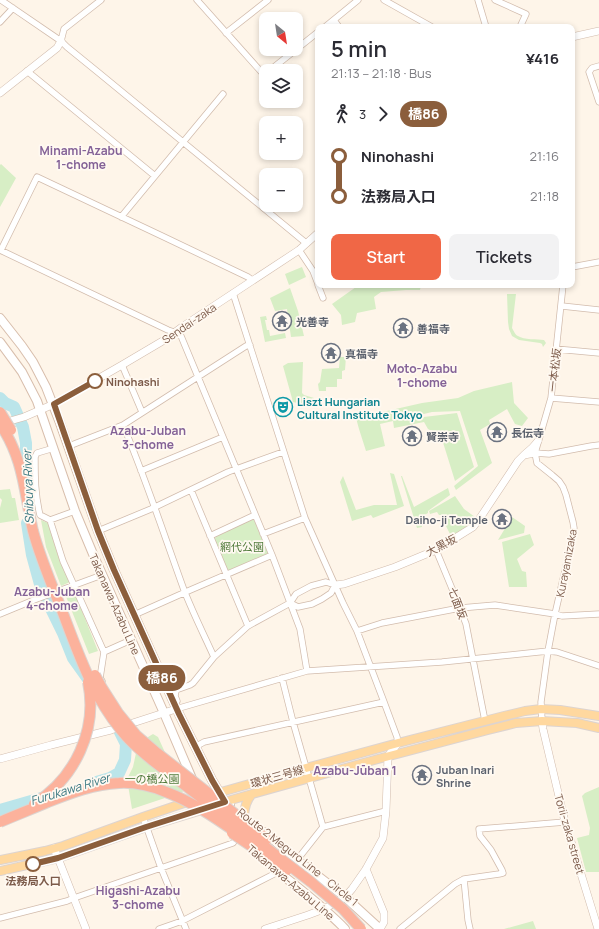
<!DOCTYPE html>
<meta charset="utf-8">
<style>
:root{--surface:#fff;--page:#f2f2f3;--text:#2b2b33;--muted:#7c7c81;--accent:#f06746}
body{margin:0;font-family:Manrope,"Noto Sans JP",sans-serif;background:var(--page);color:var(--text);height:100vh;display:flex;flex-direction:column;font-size:15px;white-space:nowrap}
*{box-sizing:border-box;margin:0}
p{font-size:13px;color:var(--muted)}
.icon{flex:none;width:22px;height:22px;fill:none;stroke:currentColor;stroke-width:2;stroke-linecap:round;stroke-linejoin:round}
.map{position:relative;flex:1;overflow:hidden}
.drawer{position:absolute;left:315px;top:24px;width:260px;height:264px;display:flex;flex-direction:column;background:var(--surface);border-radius:8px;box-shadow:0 2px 6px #0003}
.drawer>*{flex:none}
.badge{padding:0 8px;border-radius:13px;font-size:14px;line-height:26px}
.needle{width:26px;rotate:150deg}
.fabs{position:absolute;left:259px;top:12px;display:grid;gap:8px}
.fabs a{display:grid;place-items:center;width:44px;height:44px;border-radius:8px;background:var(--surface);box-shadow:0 2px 6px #0003;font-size:20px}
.map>.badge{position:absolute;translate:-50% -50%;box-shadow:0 0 0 2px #fff}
.legs{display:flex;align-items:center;gap:6px;height:44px;padding:0 16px;font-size:13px}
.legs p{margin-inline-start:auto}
.summary{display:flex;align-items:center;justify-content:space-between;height:68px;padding:0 16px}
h1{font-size:22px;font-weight:600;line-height:30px}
.primary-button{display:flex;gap:8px;margin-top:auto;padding:8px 16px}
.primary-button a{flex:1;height:46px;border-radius:8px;background:var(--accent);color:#fff;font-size:16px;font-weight:600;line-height:46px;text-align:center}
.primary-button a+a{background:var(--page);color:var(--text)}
ul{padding:0 16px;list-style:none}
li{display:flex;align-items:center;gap:14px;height:40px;font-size:15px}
li i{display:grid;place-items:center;width:6px;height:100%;margin:0 5px;background:currentColor}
li i::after{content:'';width:10px;height:10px;margin:-5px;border:3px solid;border-radius:50%;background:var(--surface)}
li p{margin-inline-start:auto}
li:first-child i{background:linear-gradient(#0000 50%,currentColor 0)}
li:last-child i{background:linear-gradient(currentColor 50%,#0000 0)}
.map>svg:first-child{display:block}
</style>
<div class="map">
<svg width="599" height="929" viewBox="0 0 599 929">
<rect width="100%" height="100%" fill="#fef5e9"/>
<path fill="#d7eec5" d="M1 164 16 178 0 207V165Z
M302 267 306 277 289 285 285 274Z
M355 285H421L420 290H406L381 292 374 297 376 309 357 313 355 322 342 325 341 315 332 304 356 287Z
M290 288 298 311 304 336 291 337 287 309 275 311 270 298Z
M507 294H516L512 328C514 331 515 335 518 336 524 340 537 339 544 340L546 343 543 347 542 344 540 343 519 340 512 336 509 329 508 322Z
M266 316 267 320H265L267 330H269L270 336 285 333 286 338 265 342 260 317Z
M340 357H346L345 370 342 371V379H337V387H326V391H319L318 384 320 382 322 369 339 368Z
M303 362 302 393 304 395 314 398V405L310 406 293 402 283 366 288 363Z
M512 382 514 403 528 418 522 426 515 424 507 409 489 420 490 424 480 430 492 463 456 490 454 486 478 466 460 411 432 412 399 420 457 413 474 467 455 481 441 436 428 429 424 422 394 428 393 421 380 424 385 446 366 451 359 429 356 418 422 403 458 398 474 391Z
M390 473 394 474 404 506 373 518 371 515 352 521 340 482 343 476 356 510 374 505H397Z
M401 476H402L414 507 448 488 450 495 428 511V513L422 516V527L417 528Z
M10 489 12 498H15L19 520 0 523V508L2 500 0 498V490Z
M455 496 464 509 475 517 466 527 451 536 446 526 448 519 444 515H439L437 512 430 514 429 511Z
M512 517 525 526 524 533 498 540Z
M41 520 48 523 60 562 70 582 61 586 46 547Z
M251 520H254L268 553 267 557 226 572 214 541 216 536Z
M530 534 534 545 517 559 522 571 526 572 527 587H509L502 542Z
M74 591 98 651 89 654 65 594Z
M153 734 158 737 183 792 132 809 127 779 133 767 136 753 148 737Z
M599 787V872H586L577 838 589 835 590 828 582 796 585 793Z
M533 921 536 929H504Z"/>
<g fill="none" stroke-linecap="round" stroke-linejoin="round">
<path stroke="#bbe5ea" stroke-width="12" d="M0 398 5 403 14 407 23 427 26 443V488
M27 523 32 555 41 588 63 633 73 658 88 679
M93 783 110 778 119 773 125 760 126 744 118 728
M0 810 45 797"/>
<g stroke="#d2bcad" stroke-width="7">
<path id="minor" d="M1 0 61 41 67 47 99 73 306 243
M197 0 264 75 266 73
M384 0 432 27
M478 0 486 27
M495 0 526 14 520 27
M334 20 339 27
M0 22 13 8
M325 27 358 0
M226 33 268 0
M61 41 64 29 101 0
M599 66 592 68 589 72 599 102
M27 71 155 176
M269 71 318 32
M121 217 223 94
M0 250 168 330 174 332 181 336 272 555 300 629 307 671
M1 250 37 177 162 236 248 277 252 280
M299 250 313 271 318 284
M572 267 599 262
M318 285 323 298
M233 293 305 518 343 603 357 631 384 702 397 737 398 743
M562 306 599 310
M556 349 599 353
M122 365 142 412
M551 398 599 402
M123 425C146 479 164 535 184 590 193 613 204 635 214 657
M69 446 123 425 246 346 250 345
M54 448 37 453 35 457C35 477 35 495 40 515L50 520 75 511
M535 453 549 454 591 446 599 445
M141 471 223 437
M191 490 248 626
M50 520 63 561 104 652 131 640
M98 531 151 509 228 472 283 452
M263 534 305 518
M210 536 255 515
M436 550 458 603 466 624 485 721
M0 614 34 600 102 575
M134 615 188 591 272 555
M357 631 382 623 460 608 495 605 555 614 562 616 599 614
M282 678 293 722 323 827 297 860
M102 681 100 678 104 652
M177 701 175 696 176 690 190 685 193 683 214 657 248 626 290 603 296 594 311 586 326 582 335 585 331 593 322 599 312 604 298 607 290 603
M176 709 307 671 442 662 548 651 557 652 599 666
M542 721 541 702 548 651 555 614 572 540 574 528 573 522 566 495 563 487 559 481 552 475 537 463 535 453 551 398 563 285
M195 747 204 742 384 702
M143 817 161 868 186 929
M323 827 386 811
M464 879 468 920 470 929
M0 918 67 901 74 898 161 868 233 843 238 836
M159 929 182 921 278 872
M400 929 455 884 464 879 499 874 503 873 502 870 491 850 480 836 479 829 565 822"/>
</g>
<g stroke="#d2bcad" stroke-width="8">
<path id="tertiary" d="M572 37 599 31
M0 93 57 48 61 41
M3 423 24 417 54 404 122 365 166 339 182 327 299 250 318 233
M524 455 532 448 538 441
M335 585 344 584 395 567 436 550 473 527 480 518 518 461 524 455 535 453
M542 721 543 729 565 822 598 929
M0 759 51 745 111 730 176 709
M54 848 86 929
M366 869 384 913V922L380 929
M265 929 308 915 324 909 345 897 352 889 366 869 383 838 386 811 388 756 398 743"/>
</g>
<g stroke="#d8beac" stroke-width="10">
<path id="secondary" d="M0 318 22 346 33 362 46 387 60 423 98 531 114 570 179 714 212 780 225 802 230 805
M0 342 22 372 37 401 75 511 93 554 164 713 193 781
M264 832 297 860 345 897 380 929
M261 857C288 881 319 902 345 929"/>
</g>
<g stroke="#ddd4d0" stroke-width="10">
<path id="primary" d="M207 796 306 768 398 743 504 716 525 711 541 709 560 710 599 716
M217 804 252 794 378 759 488 730 516 723 542 721 559 722 577 723 599 728
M244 815C245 807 246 801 252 794
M0 860 45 851 63 846 143 817 190 801
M0 871 58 858 146 827 205 809"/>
</g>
<use href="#minor" stroke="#fff" stroke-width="5.5"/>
<use href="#tertiary" stroke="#fff" stroke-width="7"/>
<use href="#secondary" stroke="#fff" stroke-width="8"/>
<use href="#primary" stroke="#ffd89f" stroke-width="8"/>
<g stroke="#ddd4d0" stroke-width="12" stroke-linecap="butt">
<path id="motorway-bridge" d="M0 412 11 430
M0 424C24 459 24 492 33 531 40 557 51 583 61 608 77 650 92 695 121 730 130 742 141 751 152 760L311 882 343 909 361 929
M95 675 102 688 118 713 136 735 157 753 267 839
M34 804C75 778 98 730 88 682
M0 822C16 815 32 809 48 802 71 793 94 784 119 783 135 782 151 786 166 792 193 802 217 819 240 835
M232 833 287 870"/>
</g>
<use href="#motorway-bridge" stroke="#fcb29c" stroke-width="10"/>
</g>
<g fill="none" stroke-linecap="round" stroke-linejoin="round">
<g stroke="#fff" stroke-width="9">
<path id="line-1" d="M33 864 58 858 146 827 225 802 212 780 179 714 114 570 98 531 54 404 95 381"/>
</g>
<use href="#line-1" stroke="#8b5e3c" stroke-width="6"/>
</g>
<defs>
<g id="temple-ring" transform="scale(1)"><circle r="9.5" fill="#fff9f1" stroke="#6b7280" stroke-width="1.5"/><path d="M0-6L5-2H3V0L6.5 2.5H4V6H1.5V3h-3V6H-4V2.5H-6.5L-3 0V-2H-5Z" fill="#6b7280"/></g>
<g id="theatre-ring" transform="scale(1)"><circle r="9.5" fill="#fff9f1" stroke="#0f9aa8" stroke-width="1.5"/><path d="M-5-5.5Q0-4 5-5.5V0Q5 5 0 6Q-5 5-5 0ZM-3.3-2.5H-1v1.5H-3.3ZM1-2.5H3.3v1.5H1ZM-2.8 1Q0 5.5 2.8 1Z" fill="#0f9aa8"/></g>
</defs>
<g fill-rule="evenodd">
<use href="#temple-ring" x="282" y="321"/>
<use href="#temple-ring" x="403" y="328"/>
<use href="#temple-ring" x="331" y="353"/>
<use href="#theatre-ring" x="283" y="407"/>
<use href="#temple-ring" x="497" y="432"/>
<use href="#temple-ring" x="412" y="436"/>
<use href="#temple-ring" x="502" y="519"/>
<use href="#temple-ring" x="422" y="775"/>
</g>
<g fill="#fff" stroke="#8b5e3c" stroke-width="2">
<circle cx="95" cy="381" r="7"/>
<circle cx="33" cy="864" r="7"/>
</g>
<g text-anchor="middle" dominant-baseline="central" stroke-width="3.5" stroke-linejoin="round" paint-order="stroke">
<g font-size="11" font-weight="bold" fill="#5b616d" stroke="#fff9f1" text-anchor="start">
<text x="296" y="321">光善寺</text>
<text x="417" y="328">善福寺</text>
<text x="345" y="353">真福寺</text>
<text x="511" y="432">長伝寺</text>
<text x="426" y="436">賢崇寺</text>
<text x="488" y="519" text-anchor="end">Daiho-ji Temple</text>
<text x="436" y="769">Juban Inari<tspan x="436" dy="13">Shrine</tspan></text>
</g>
<g font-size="11" fill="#7c5a49" stroke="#fff9f1">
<text transform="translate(189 323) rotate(-34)">Sendai-zaka</text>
<text transform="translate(554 370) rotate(-84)">一本松坂</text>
<text transform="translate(441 545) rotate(-28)">大黒坂</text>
<text transform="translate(566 563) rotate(-79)">Kurayamizaka</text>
<text transform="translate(458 603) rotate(69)">七面坂</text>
<text transform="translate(115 604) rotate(66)">Takanawa-Azabu Line</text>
<text transform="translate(277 776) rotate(-16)">環状三号線</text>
<text transform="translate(570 834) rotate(74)">Torii-zaka street</text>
<text transform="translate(280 842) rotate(38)">Route 2 Meguro Line</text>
<text transform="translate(291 882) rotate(40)">Takanawa-Azabu Line</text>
<text transform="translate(343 892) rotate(39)">Circle 1</text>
</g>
<g font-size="11" font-weight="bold" fill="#7c5a49" stroke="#fff9f1" text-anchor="start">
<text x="106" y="381">Ninohashi</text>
<text x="33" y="880" text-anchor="middle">法務局入口</text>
</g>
<g font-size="11" font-weight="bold" fill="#0d838f" stroke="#fff9f1" text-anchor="start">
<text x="297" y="401">Liszt Hungarian<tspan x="297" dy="13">Cultural Institute Tokyo</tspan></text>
</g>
<g font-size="11" fill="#527c3d" stroke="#fff9f1">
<text x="242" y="546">網代公園</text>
<text x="152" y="778">一の橋公園</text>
</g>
<g font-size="12" font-weight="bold" fill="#846297" stroke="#fff9f1">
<text x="81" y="150">Minami-Azabu<tspan x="81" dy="14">1-chome</tspan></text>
<text x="422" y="368">Moto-Azabu<tspan x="422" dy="14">1-chome</tspan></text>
<text x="148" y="430">Azabu-Juban<tspan x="148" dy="14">3-chome</tspan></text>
<text x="52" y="591">Azabu-Juban<tspan x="52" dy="14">4-chome</tspan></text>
<text x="355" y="770">Azabu-Jūban 1</text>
<text x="138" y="890">Higashi-Azabu<tspan x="138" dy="14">3-chome</tspan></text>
</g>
<g font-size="12" font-style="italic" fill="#3b7882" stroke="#fff9f1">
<text transform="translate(28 487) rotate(-92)">Shibuya River</text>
<text transform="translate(70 789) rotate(-17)">Furukawa River</text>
</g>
</g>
</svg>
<div class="fabs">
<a><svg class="needle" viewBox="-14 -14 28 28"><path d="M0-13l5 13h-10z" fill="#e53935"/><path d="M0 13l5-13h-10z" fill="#7c7c81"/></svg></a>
<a><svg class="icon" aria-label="layers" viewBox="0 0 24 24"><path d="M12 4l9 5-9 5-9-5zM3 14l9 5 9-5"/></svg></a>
<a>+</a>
<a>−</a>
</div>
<b class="badge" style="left:162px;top:678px;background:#8b5e3c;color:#fff">橋86</b>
<section class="drawer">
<div class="summary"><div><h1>5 min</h1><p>21:13 – 21:18 · Bus</p></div><b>¥416</b></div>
<div class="legs"><svg class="icon" aria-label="walk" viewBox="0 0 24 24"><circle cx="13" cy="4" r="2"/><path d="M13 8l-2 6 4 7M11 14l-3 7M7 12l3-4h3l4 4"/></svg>3<svg class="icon" aria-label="forward" viewBox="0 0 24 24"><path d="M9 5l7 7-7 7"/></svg><b class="badge" style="background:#8b5e3c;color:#fff">橋86</b></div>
<ul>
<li><i style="color:#8b5e3c"></i><b>Ninohashi</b><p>21:16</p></li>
<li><i style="color:#8b5e3c"></i><b>法務局入口</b><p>21:18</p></li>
</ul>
<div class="primary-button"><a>Start</a><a>Tickets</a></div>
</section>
</div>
